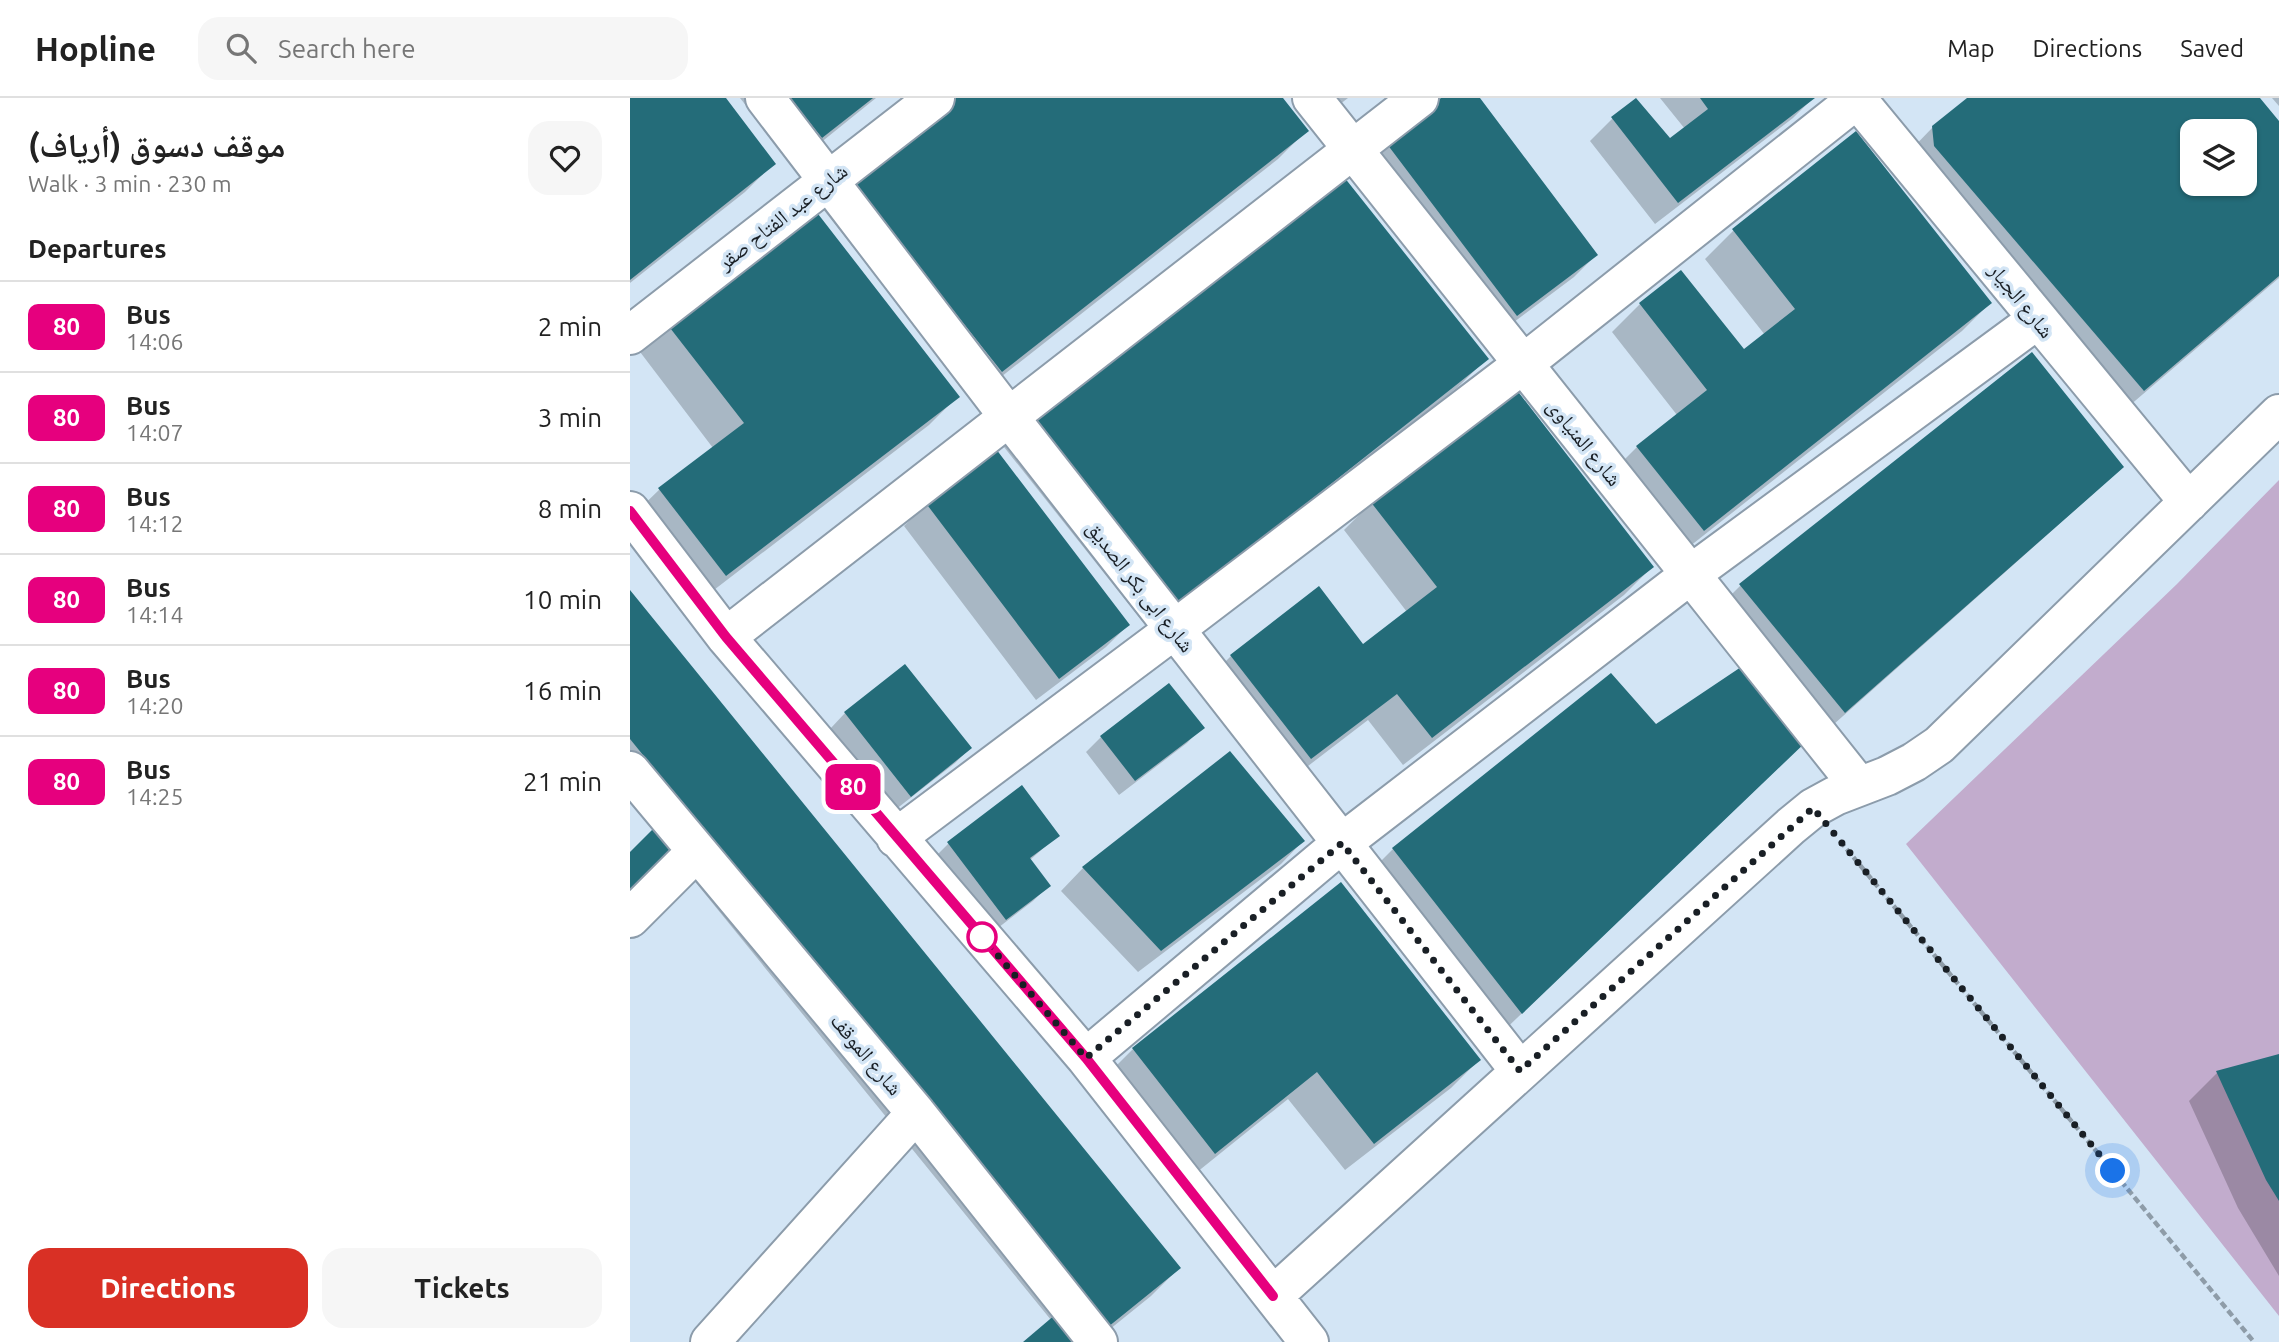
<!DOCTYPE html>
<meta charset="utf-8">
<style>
:root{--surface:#fff;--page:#f6f6f6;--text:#222;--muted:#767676;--line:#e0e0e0;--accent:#d93025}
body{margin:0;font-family:Ubuntu,"Noto Naskh Arabic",sans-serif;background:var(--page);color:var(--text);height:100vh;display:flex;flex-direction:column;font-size:26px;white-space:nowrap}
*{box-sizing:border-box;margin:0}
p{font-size:23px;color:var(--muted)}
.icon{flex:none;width:38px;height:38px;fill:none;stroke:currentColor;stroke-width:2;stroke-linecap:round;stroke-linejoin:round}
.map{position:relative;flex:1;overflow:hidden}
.drawer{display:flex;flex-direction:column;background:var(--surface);width:630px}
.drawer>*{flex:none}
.badge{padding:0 14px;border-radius:10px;font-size:24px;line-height:46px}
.controls{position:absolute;left:1550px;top:21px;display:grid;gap:14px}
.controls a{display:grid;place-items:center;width:77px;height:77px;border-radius:14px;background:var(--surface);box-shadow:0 2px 5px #0004;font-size:35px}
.you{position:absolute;width:35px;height:35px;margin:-18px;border:5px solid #fff;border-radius:50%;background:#1a73e8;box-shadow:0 0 0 10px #1a73e833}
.map>.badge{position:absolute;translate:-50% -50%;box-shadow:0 0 0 4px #fff}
h2{padding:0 28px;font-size:26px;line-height:63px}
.round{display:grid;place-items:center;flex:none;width:74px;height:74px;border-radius:21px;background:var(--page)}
.headline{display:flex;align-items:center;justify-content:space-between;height:119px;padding:0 28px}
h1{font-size:33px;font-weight:700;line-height:52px}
.cta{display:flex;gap:14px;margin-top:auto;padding:14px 28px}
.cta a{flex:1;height:80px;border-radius:21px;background:var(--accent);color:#fff;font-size:28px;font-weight:700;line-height:80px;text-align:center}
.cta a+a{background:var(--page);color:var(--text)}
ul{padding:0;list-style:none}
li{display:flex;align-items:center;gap:21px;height:91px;padding:0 28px;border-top:2px solid var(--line)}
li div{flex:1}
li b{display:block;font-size:26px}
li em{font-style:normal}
li .badge{min-width:77px;font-weight:700;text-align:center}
header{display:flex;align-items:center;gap:42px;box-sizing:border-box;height:98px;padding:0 35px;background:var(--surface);border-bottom:2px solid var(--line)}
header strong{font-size:33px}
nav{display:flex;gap:38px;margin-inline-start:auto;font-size:24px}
.search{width:490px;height:63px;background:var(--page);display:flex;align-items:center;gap:18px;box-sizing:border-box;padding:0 24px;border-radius:21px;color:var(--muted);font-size:26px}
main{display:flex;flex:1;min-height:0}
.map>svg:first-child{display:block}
</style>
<header>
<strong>Hopline</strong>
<div class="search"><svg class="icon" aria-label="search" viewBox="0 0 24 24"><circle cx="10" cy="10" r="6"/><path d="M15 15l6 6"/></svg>Search here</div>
<nav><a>Map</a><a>Directions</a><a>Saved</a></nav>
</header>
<main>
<section class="drawer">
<div class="headline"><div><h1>موقف دسوق (أرياف)</h1><p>Walk · 3 min · 230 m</p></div><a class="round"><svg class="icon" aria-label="heart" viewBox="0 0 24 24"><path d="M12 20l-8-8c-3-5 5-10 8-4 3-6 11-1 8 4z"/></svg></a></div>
<h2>Departures</h2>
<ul>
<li><span class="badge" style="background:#e6007e;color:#fff">80</span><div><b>Bus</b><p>14:06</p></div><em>2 min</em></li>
<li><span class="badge" style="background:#e6007e;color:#fff">80</span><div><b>Bus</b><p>14:07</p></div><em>3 min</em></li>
<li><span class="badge" style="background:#e6007e;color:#fff">80</span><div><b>Bus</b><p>14:12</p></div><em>8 min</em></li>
<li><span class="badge" style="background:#e6007e;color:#fff">80</span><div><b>Bus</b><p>14:14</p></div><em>10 min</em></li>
<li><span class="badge" style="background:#e6007e;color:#fff">80</span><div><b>Bus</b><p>14:20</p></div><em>16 min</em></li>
<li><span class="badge" style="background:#e6007e;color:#fff">80</span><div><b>Bus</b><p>14:25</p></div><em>21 min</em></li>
</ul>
<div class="cta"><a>Directions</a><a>Tickets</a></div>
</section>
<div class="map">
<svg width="1649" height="1244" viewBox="0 0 1649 1244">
<rect width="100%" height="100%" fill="#d3e5f5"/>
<path fill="#c2accd" d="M1649 382V1218L1276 746 1547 486Z"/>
<path fill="#0003" fill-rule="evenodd" d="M0 0H94L143 66 115 94 0 185Z
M110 0H246L163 67Z
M651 0 676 33 648 61 343 301 189 106Z
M670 0H718L688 23Z
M814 0H848L966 157 944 179 864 239 733 66Z
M1030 0H1183L1163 20 1025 126 960 43 983 20 1039 43 1055 31Z
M1340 0H1628L1649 25V180L1485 320 1275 58 1303 29ZM1563 33H1615V86H1563Z
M1642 0H1649V8Z
M1226 35 1360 205 1332 233 1045 460 979 377 1007 349 1047 317 982 234 1010 206 1050 174 1114 254 1135 237 1075 161 1103 133Z
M32 218 327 299 299 327 67 505 1 419 30 391 83 350 4 246Z
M1402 257 1491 368 1463 396 1186 642 1082 516 1110 488Z
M856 261 828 289 520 533 374 349 402 321Z
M742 404 1022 469 994 497 773 667 738 622 652 688 573 586 601 558 688 491 733 548 777 514 714 432Z
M296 406 498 527 476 549 406 602 274 428Z
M0 494 549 1170 521 1198 464 1244H395L421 1222 45 759 0 757 24 733 0 703Z
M275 568 340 650 325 665 265 712 200 631 215 615Z
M981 578 1026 629 1148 670 863 943 735 779 763 751Z
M572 629 557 645 489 697 456 654 471 639Z
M392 690 427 738 400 762 419 787 403 803 360 836 303 761 318 746Z
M673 743 651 766 508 874 431 793 453 770Z
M503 951 849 962 821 990 715 1072 658 1001 556 1083 475 979Z
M1649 957V1178L1608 1110 1559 1003 1587 975Z"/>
<path fill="#246c79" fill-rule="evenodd" d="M0 0H96L146 66 0 182Z
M160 0H243L192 40Z
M314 0H653L679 33 372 274 216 77Z
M811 0H850L968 157 887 218 754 42Z
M1006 0 1040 40 1078 11 1070 0H1185L1048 105 981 19Z
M1337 0H1630L1649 23V178L1514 293 1304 48 1302 28ZM1563 33H1615V86H1563Z
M1226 33 1362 205 1074 433 1006 348 1077 292 1009 205 1051 172 1114 251 1165 211 1102 131Z
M710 74 859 261 549 506 401 320Z
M178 103 330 299 96 478 28 390 114 325 30 217Z
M1402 254 1494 369 1215 615 1109 486Z
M886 291 1024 469 802 640 767 596 681 661 600 557 689 488 733 546 807 489 740 403Z
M366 351 500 527 429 581 295 404Z
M0 492 551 1170 478 1229 0 641Z
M1117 565 1178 642 892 916 762 750 981 575 1026 626Z
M275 566 342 650 281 699 214 614Z
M539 585 575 630 505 683 470 638Z
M600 653 675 743 531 853 452 769Z
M392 687 430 738 400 760 421 788 376 822 317 744Z
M32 722 55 751 0 807V754Z
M711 784 851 962 744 1046 687 974 585 1056 502 950Z
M1649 956V1103L1636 1082 1586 973Z
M426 1216 450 1244H393Z"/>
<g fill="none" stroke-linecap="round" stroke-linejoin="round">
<g stroke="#8c9cab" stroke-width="42">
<path id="minor" d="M135 0 379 319 890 973
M682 0 1228 687
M1226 0 1559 404
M0 237 305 0
M0 413 96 539 456 960 679 1244
M96 539 789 0
M0 673 286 1015 468 1244
M266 740 545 531 893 266 1227 1
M0 820 67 753
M456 960 712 745 1061 476 1408 221
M643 1198 1161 728 1183 710 1205 698 1257 678 1284 664 1309 647 1649 316
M80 1244 286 1015"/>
</g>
<path stroke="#8e9ca8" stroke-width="4.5" stroke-dasharray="7 3.5" stroke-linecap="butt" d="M1210 743 1624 1244"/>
<use href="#minor" stroke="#fff" stroke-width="38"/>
</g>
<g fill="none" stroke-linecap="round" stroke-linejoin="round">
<g stroke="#fff" stroke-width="16">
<path id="line" d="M0 413 96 539 456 960 643 1198"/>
</g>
<use href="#line" stroke="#e6007e" stroke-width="10"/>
<path stroke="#191f25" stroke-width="7" stroke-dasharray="0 12.6" d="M352 839 456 960 712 745 890 973 1183 710 1483 1073"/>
</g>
<circle fill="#fff" stroke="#e6007e" stroke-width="3.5" cx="352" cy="839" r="14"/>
<g text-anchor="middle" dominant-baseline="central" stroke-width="7" stroke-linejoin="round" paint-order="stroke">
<g font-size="21" fill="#191f25" stroke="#d3e5f5">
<text transform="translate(152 118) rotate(-38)">شارع عبد الفتاح صقر</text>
<text transform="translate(1392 202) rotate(51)">شارع الجيار</text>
<text transform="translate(955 344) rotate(51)">شارع المنياوى</text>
<text transform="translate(511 488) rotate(52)">شارع ابى بكر الصديق</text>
<text transform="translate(237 956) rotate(50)">شارع الموقف</text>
</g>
</g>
</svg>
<div class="controls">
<a><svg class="icon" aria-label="layers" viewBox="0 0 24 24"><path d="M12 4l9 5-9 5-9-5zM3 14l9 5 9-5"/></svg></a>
</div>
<div class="you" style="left:1483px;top:1073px"></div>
<b class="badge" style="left:223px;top:689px;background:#e6007e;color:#fff">80</b>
</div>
</main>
